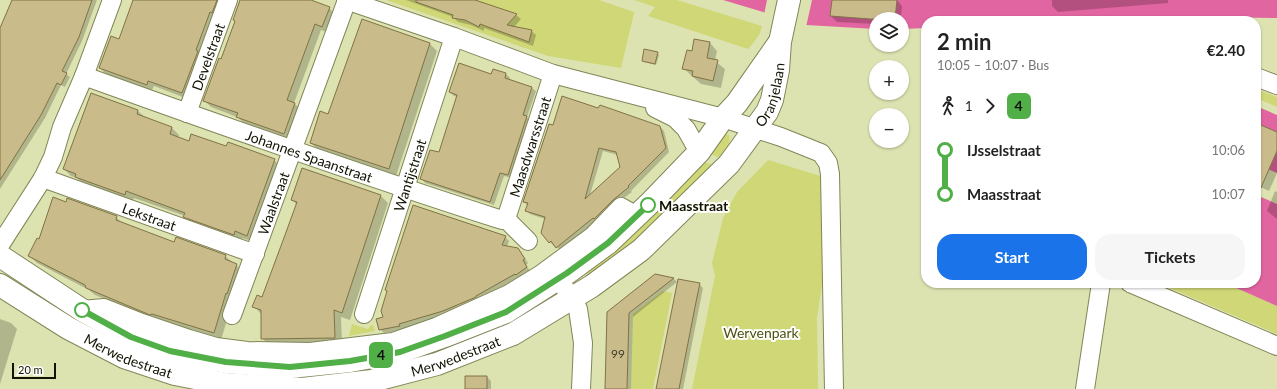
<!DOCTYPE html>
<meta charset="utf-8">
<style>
:root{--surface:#fff;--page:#f6f6f6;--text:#222;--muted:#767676;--accent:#1a73e8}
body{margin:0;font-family:Lato,sans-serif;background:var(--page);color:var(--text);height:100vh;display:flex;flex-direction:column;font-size:15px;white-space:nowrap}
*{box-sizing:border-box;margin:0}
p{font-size:13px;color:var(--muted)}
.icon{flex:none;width:22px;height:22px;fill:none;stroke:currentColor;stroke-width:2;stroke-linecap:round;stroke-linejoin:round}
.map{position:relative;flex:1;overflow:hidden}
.details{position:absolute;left:921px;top:16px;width:340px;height:272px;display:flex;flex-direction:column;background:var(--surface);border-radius:16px;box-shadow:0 1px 3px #0004}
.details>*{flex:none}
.badge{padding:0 8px;border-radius:6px;font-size:14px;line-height:26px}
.tools{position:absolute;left:869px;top:12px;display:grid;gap:8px}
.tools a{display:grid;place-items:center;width:40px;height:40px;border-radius:50%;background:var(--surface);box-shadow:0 1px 3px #0004;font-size:20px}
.scale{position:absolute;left:12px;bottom:10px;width:44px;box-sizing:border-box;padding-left:4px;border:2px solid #111202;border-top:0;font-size:11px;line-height:14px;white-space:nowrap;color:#111202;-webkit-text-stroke:3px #fefffa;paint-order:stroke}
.map>.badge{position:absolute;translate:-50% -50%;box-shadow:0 0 0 2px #fff}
.legs{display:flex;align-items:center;gap:6px;height:44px;padding:0 16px;font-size:13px}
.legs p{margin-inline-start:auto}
.overview{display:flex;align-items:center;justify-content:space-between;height:68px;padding:0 16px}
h1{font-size:22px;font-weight:700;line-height:30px}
.action{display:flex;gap:8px;margin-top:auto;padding:8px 16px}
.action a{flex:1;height:46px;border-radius:16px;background:var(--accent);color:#fff;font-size:16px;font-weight:700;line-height:46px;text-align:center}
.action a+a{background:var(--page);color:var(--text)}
ul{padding:0 16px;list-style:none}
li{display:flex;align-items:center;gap:14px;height:44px;font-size:15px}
li i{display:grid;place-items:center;width:6px;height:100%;margin:0 5px;background:currentColor}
li i::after{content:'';width:10px;height:10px;margin:-5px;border:3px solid;border-radius:50%;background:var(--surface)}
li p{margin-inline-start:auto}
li:first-child i{background:linear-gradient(#0000 50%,currentColor 0)}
li:last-child i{background:linear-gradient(currentColor 50%,#0000 0)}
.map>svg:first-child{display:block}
</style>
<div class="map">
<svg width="1277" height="389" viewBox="0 0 1277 389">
<rect width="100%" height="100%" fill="#dde3b0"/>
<path fill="#cfd777" d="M386 0H599L634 12V13L621 68 548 56Z
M634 0H677L762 26C760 36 755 41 748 49L648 16 655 7Z
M1256 89 1277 97V107L1256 98Z
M726 134 729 135C731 144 727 152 722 159L709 153Z
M768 160 840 182 836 191 817 318 818 389H692L715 276 712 263 723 218 737 192Z
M701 161 716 166 684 201 592 279 585 270Z
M1158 283H1225L1277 306V334Z
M663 291 672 293 653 389H631L633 314Z
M352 324 368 329 371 325H373L375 331 349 336Z"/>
<path fill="#e165a0" d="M723 0H1277V18L1217 17 1082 21H926V28L902 29V19H876V29L806 25Z
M1256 106 1277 115V306L1225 283H1256Z"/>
<path fill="#dde3b0" d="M767 0H812L806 27 764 15Z
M1261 166 1277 173V204L1261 197 1256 209V177Z"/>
<path fill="#0003" fill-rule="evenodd" d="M13 0H97L82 41 66 74 70 77 65 87 61 85 45 118 0 189V30Z
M135 0H224L188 99 154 86 152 90 106 74 100 68 120 40Z
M242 0H307L329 8 336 15 329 33 321 30 294 103 301 110 291 140 244 123 237 117 211 107 205 101 236 21Z
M406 0H475L516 15 521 19 514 27 531 31 536 35 533 46 484 28V31L471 25 458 22 453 17Z
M833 0H897L902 6 901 19H876V24L837 22 831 16Z
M1052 0H1168V3L1058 12 1052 6Z
M362 20 430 44 437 51 396 176 318 150 311 143 329 115Z
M710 43 717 51 715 61 725 69 721 88 701 84 683 68 693 52Z
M657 53 659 55 656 65 644 62 643 60Z
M494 70 506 74 510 78 509 80 532 88 536 91 527 117 530 121 512 178 504 176 494 205 425 183 422 179 439 154 458 97 454 96 450 92 492 75Z
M138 111 146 118 172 128 179 135 178 138 189 142 227 147 274 160 281 167 255 242 242 238 241 242 192 224 185 216 134 198 132 202 83 184 77 178 71 176 64 169Z
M1256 124 1277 133V173L1269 191 1256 185Z
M549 125 660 127 664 131 669 152 631 191 632 192 617 203 598 222 561 251 555 245 554 246 550 242 545 219 530 214 526 210 528 206 524 202ZM603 151 618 155 621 167 590 195Z
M1275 191 1277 192V219L1267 211Z
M380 195 388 203 350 320 341 317 342 345 270 346 262 338 261 314 254 306 263 299 297 205 292 200Z
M116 217 123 224 175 243 225 256 244 272 233 300 221 340 158 321 95 295 89 290 37 263 29 255 39 240Z
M505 237 509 241 507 247 518 249 522 254 528 263 526 265 531 272 479 300 447 315 403 329V330L384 333 380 329 384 318 388 292 386 290Z
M656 275 674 279 677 282 633 317 631 389H606L608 313Z
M699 284 703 288 683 389H657Z
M0 319 11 323 17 329 0 384Z
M487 377 491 381V389H466Z"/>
<path fill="#cabb8b" stroke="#807244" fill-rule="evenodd" d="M12 0H92L79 37 62 71 67 73 61 85 57 83 41 115 0 180V28Z
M133 0H217L212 13 210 12 196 50 198 51 182 93 148 81 147 85 99 68 111 36 119 39Z
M240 0H311L330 7 322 27 315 24 287 100 295 103 284 134 236 117 238 113 203 101 219 58 221 59 235 21 233 20Z
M416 0H475L517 14 507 25 532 30 529 42 480 24 479 27 465 20 452 18 453 15 416 2Z
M832 0H897L895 19H870L830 16Z
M362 19 430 43 389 169 310 143 320 111 328 114Z
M694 39 710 42 707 58 718 60 713 81 692 76 693 71 682 69 687 50 692 51Z
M644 49 658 52 655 64 642 61Z
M459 63 491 74 493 69 506 73 505 78 532 87 523 115 527 116 508 175 500 173 490 202 420 179 430 150 439 152 457 95 449 92Z
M91 93 138 110 137 114 172 127 170 134 189 141 191 134 226 146 228 142 275 159 247 236 235 231 234 235 183 217 185 213 126 191 125 195 75 177 76 174 63 169Z
M562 96 598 108 600 105 660 126 666 148 628 186 629 187 613 200 594 219 593 218 556 248 551 241 549 243 541 233 545 217 525 211 528 203 523 202 549 124 553 125ZM599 148 616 152 620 167 585 199Z
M1256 123 1277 132V151L1256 199Z
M302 168 381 195 342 313 334 310 335 338 261 339V310L252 307 257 295 262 297 285 235 297 202 291 200Z
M53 197 66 202 67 198 78 202 117 216 116 220 174 242 176 237 226 255 225 259 237 264 227 294 226 293 214 333 152 314 150 315 86 288 85 285 28 256 37 238 39 239Z
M413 205 506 236 502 245 518 248 525 259 523 260 527 267 516 275 515 274 476 296V297L443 311 399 324 400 326 379 330 376 319 383 317 381 311 387 291 385 290Z
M655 274 674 278 629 313 627 389H605L607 312Z
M678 279 700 283 696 302 679 389H656Z
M465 376H487V389H465Z"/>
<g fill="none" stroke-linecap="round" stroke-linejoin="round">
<g stroke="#828657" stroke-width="20">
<g id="minor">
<path d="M346 0 454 37 553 74 723 118 781 137 821 153 828 163 830 174 834 389"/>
<path id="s1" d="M84 76C223 126 361 175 502 220L506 219"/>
<path d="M1256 77 1277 85"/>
<path d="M655 108 675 118 686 129 699 152"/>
<path id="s2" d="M187 113 228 0"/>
<path id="s3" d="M43 178 255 254"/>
<path id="s4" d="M506 219 553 74"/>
<path d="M506 219 528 241"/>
<path d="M0 245 43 178 53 157 62 127 84 76 112 0"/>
<path d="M559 279 578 309 583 343 581 389"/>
<path d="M1130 283 1277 346"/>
<path d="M82 310 104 308 142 323 189 339 216 347 247 351 310 352 393 342 436 327 509 294 540 275 593 236 621 207 637 216"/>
<path id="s5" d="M364 314 454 37"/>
<path id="s6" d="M232 315 347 0"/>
<path d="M1085 389 1101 283"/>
</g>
</g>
<g stroke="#828657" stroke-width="24">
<g id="secondary">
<path d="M0 256 82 310 131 337 170 351 192 356 226 362 290 367 350 361 400 352 445 336 506 312 567 273 608 243 649 204 699 152 723 118 737 103 779 43"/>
<path id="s7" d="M0 285 68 328 124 357 175 374 226 384 302 389 372 381 437 364 513 334 592 286 641 250 729 164 767 112 772 100 778 70 780 42 789 0"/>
</g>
</g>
<use href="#minor" stroke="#fff" stroke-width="18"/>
<use href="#secondary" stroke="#fff" stroke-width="22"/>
</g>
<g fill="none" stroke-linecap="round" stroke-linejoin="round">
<g stroke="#fff" stroke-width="9">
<path id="line-1" d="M82 310 131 337 170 351 226 362 290 367 350 361 400 352 445 336 506 312 567 273 608 243 648 205"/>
</g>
<use href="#line-1" stroke="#50af46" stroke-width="6"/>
</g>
<g fill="#fff" stroke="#50af46" stroke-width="2">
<circle cx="648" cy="205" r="7"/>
<circle cx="82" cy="310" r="7"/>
</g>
<g text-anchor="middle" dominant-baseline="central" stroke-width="4" stroke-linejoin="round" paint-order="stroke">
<g font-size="12" fill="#3f3c24">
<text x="618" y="353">99</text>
</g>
<g font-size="14" fill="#111202" stroke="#fefffa">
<text stroke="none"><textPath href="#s2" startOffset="60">Develstraat</textPath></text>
<text stroke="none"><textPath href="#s7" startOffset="903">Oranjelaan</textPath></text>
<text stroke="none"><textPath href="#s4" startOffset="76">Maasdwarsstraat</textPath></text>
<text stroke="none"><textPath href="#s1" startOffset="239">Johannes Spaanstraat</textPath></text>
<text stroke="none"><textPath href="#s5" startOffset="146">Wantijstraat</textPath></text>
<text stroke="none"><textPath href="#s6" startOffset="119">Waalstraat</textPath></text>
<text stroke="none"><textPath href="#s3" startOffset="113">Lekstraat</textPath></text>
<text stroke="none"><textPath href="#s7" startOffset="147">Merwedestraat</textPath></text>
<text stroke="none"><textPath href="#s7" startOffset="483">Merwedestraat</textPath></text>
</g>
<g font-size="14" font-weight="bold" fill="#111202" stroke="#fefffa" text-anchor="start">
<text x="659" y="205">Maasstraat</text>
</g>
<g font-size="14" fill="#4d5016" stroke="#fefffa">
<text x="761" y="332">Wervenpark</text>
</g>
</g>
</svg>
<div class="tools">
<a><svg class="icon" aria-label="layers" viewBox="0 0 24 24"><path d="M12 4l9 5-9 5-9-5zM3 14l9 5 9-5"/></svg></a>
<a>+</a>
<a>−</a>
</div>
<div class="scale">20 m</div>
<b class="badge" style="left:381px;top:355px;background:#50af46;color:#111">4</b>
<section class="details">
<div class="overview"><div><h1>2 min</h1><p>10:05 – 10:07 · Bus</p></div><b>€2.40</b></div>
<div class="legs"><svg class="icon" aria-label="walk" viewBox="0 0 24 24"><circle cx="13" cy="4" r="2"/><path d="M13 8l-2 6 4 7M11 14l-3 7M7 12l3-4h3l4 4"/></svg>1<svg class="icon" aria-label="forward" viewBox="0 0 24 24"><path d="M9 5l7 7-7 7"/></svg><b class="badge" style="background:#50af46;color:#111">4</b></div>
<ul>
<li><i style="color:#50af46"></i><b>IJsselstraat</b><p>10:06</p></li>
<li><i style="color:#50af46"></i><b>Maasstraat</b><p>10:07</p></li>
</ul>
<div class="action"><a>Start</a><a>Tickets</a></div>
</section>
</div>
